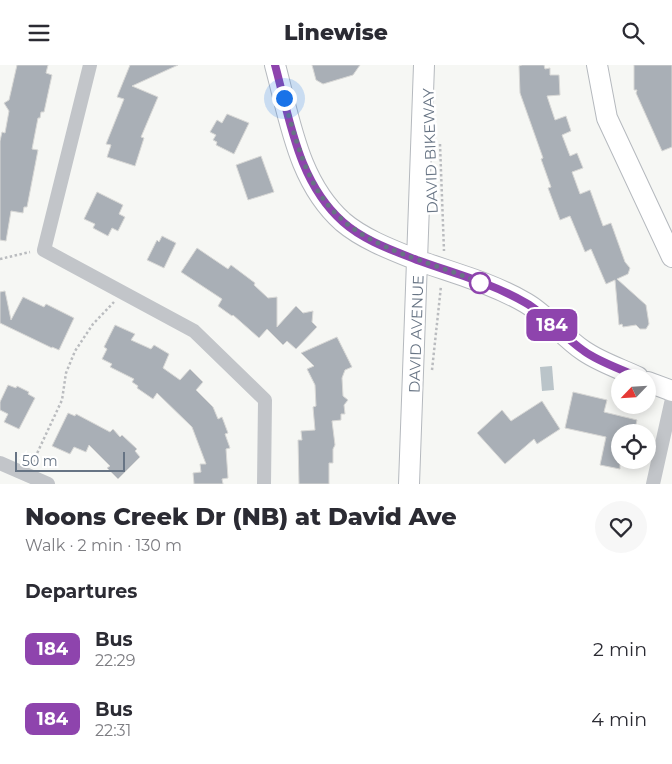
<!DOCTYPE html>
<meta charset="utf-8">
<style>
:root{--surface:#fff;--page:#f7f7f7;--text:#2b2b33;--muted:#7c7c81}
body{margin:0;font-family:Montserrat,sans-serif;background:var(--page);color:var(--text);height:100vh;display:flex;flex-direction:column;font-size:19px;white-space:nowrap}
*{box-sizing:border-box;margin:0}
p{font-size:16px;color:var(--muted)}
.icon{flex:none;width:28px;height:28px;fill:none;stroke:currentColor;stroke-width:2;stroke-linecap:round;stroke-linejoin:round}
.map{position:relative;height:419px;overflow:hidden}
.drawer{display:flex;flex-direction:column;background:var(--surface);flex:1}
.drawer>*{flex:none}
.badge{padding:0 10px;border-radius:8px;font-size:18px;line-height:32px}
.needle{width:32px;rotate:245deg}
.controls{position:absolute;left:611px;top:304px;display:grid;gap:10px}
.controls a{display:grid;place-items:center;width:45px;height:45px;border-radius:50%;background:var(--surface);box-shadow:0 2px 12px #0003;font-size:25px}
.scale{position:absolute;left:15px;bottom:12px;width:110px;box-sizing:border-box;padding-left:5px;border:2px solid #677484;border-top:0;font-size:14px;line-height:18px;white-space:nowrap;color:#677484;-webkit-text-stroke:4px #fff;paint-order:stroke}
.you{position:absolute;width:25px;height:25px;margin:-12px;border:4px solid #fff;border-radius:50%;background:#1a73e8;box-shadow:0 0 0 8px #1a73e833}
.map>.badge{position:absolute;translate:-50% -50%;box-shadow:0 0 0 2px #fff}
h2{padding:0 25px;font-size:19px;line-height:45px}
.round{display:grid;place-items:center;flex:none;width:52px;height:52px;border-radius:26px;background:var(--page)}
.summary{display:flex;align-items:center;justify-content:space-between;height:85px;padding:0 25px}
h1{font-size:24px;font-weight:800;line-height:38px}
ul{padding:0;list-style:none}
li{display:flex;align-items:center;gap:15px;height:70px;padding:0 25px}
li div{flex:1}
li b{display:block;font-size:19px}
li em{font-style:normal}
li .badge{min-width:55px;font-weight:700;text-align:center}
header{display:flex;justify-content:space-between;align-items:center;height:65px;padding:0 25px;background:var(--surface);font-size:22px;font-weight:800}
.map>svg:first-child{display:block}
</style>
<header><svg class="icon" aria-label="menu" viewBox="0 0 24 24"><path d="M4 6h16M4 12h16M4 18h16"/></svg>Linewise<svg class="icon" aria-label="search" viewBox="0 0 24 24"><circle cx="10" cy="10" r="6"/><path d="M15 15l6 6"/></svg></header>
<div class="map">
<svg width="672" height="419" viewBox="0 0 672 419">
<rect width="100%" height="100%" fill="#f6f7f4"/>
<path fill="#bac4c9" d="M552 301 554 325 542 326 540 302Z"/>
<path fill="#a9afb6" stroke="#d8d8d6" d="M17 0H48L46 8 52 10 44 47H41L40 53H38L32 84 38 85 27 142H24L23 148 11 146 6 176 0 175V76L2 67 5 68 9 46 4 38 9 35Z
M130 0H178L132 21 158 32 141 72 144 73 135 101 107 92 111 80 106 79 124 34 117 32Z
M312 0H360L353 10 323 19 316 15Z
M522 0H544L545 4 550 3V10H559L560 30 547 31 555 55 566 51 571 66 562 70 570 91 577 88 583 103 572 107 580 129 590 125 603 161 611 158 625 197 630 203 628 209 617 214 646 240 649 259 646 264H640L636 260 623 262 622 259 619 260 615 215 606 219 591 184 585 187 570 151 560 155 548 123 551 122 541 94 543 93 520 28 519 1Z
M634 0H672V82L662 86 636 28 637 25H634Z
M227 49 249 58 234 89 216 80 217 77 213 75 216 70 210 67 217 55 222 58Z
M261 91 274 127 248 135 236 100Z
M97 127 123 140 119 149 125 152 118 166 112 163 108 171 93 163 95 159 84 154Z
M162 171 176 178 164 203 147 195 157 175 159 177Z
M197 183 228 204 231 200 255 218 254 220 268 233 277 232V262L296 241 303 248 313 246 312 257 317 262 296 284 287 276 283 280 267 264 259 273 233 250 232 251 218 241 222 234 181 207Z
M5 226 11 255 23 232 44 242 46 239 74 253 59 285 52 282V283L0 258V227Z
M115 260 135 269 131 275 151 284 154 280 169 289 163 303 180 315 190 304 203 317 196 325 213 342 218 354 222 352 228 368 225 369 230 383 226 384 228 413 222 414 223 419H194L193 408 201 407 200 399H206L192 362 157 328 153 334 137 323 138 321 132 317 134 314 110 302 112 299 102 294 107 284 104 282Z
M337 272 352 302 345 305 342 313 343 331 348 335 344 340 345 349H341V355L332 356 335 380 333 384V398H329V419H299L298 375H302L301 366 315 365 313 342 316 341 315 320 307 304 314 301 301 288Z
M8 320 16 323 17 321 29 327 28 329 35 333 19 364 4 357 8 349 0 345V337Z
M573 327 607 335 604 347 637 355 634 368H620V404L600 400 606 372 565 363Z
M542 336 560 364 537 379 534 374 505 399 477 368 502 345 511 356Z
M68 348 75 351 76 349 110 367 113 364 120 372 122 370 137 384 135 386 140 392 118 414 107 403 110 401 89 380 86 387 74 382 70 389 52 381Z"/>
<g fill="none" stroke-linecap="round" stroke-linejoin="round">
<g stroke="#b5b9be" stroke-width="22">
<path id="secondary" d="M275 0C290 55 298 117 343 157 363 174 392 185 417 195 453 208 492 218 526 238 547 250 563 272 584 286 600 297 621 304 638 312
M597 0 607 53 672 192
M648 317 672 326
M409 419 424 0"/>
</g>
<path stroke="#babcbf" stroke-width="2.5" stroke-dasharray="2.5 2.5" stroke-linecap="butt" d="M440 79 444 186
M0 194 30 187
M432 305 441 221
M33 397 62 335 66 308 75 286 93 259 114 237"/>
<path stroke="#c2c5c9" stroke-width="14" d="M90 0 44 185 194 266 265 335 264 419
M0 398 48 419
M653 419 672 334"/>
<use href="#secondary" stroke="#fff" stroke-width="20"/>
</g>
<g fill="none" stroke-linecap="round" stroke-linejoin="round">
<g stroke="#fff" stroke-width="11">
<path id="line" d="M275 0C290 55 298 117 343 157 363 175 392 185 417 195 453 208 492 218 526 238 547 250 563 272 584 286 599 297 621 304 638 312"/>
</g>
<use href="#line" stroke="#8e44ad" stroke-width="8"/>
<path stroke="#677484" stroke-width="5" stroke-dasharray="0 9" d="M284 33C309 126 324 162 419 195 439 202 466 211 480 218"/>
</g>
<circle fill="#fff" stroke="#8e44ad" stroke-width="2.5" cx="480" cy="218" r="10"/>
<g text-anchor="middle" dominant-baseline="central" stroke-width="5" stroke-linejoin="round" paint-order="stroke">
<g font-size="15" fill="#677484" stroke="#fff">
<text transform="translate(430 86) rotate(-92)">DAVID BIKEWAY</text>
<text transform="translate(416 269) rotate(-88)">DAVID AVENUE</text>
</g>
</g>
</svg>
<div class="controls">
<a><svg class="needle" viewBox="-14 -14 28 28"><path d="M0-13l5 13h-10z" fill="#e53935"/><path d="M0 13l5-13h-10z" fill="#7c7c81"/></svg></a>
<a><svg class="icon" aria-label="locate" viewBox="0 0 24 24"><circle cx="12" cy="12" r="6"/><path d="M12 2v4M12 18v4M2 12h4M18 12h4"/></svg></a>
</div>
<div class="scale">50 m</div>
<div class="you" style="left:284px;top:33px"></div>
<b class="badge" style="left:552px;top:260px;background:#8e44ad;color:#fff">184</b>
</div>
<section class="drawer">
<div class="summary"><div><h1>Noons Creek Dr (NB) at David Ave</h1><p>Walk · 2 min · 130 m</p></div><a class="round"><svg class="icon" aria-label="heart" viewBox="0 0 24 24"><path d="M12 20l-8-8c-3-5 5-10 8-4 3-6 11-1 8 4z"/></svg></a></div>
<h2>Departures</h2>
<ul>
<li><span class="badge" style="background:#8e44ad;color:#fff">184</span><div><b>Bus</b><p>22:29</p></div><em>2 min</em></li>
<li><span class="badge" style="background:#8e44ad;color:#fff">184</span><div><b>Bus</b><p>22:31</p></div><em>4 min</em></li>
</ul>
</section>
